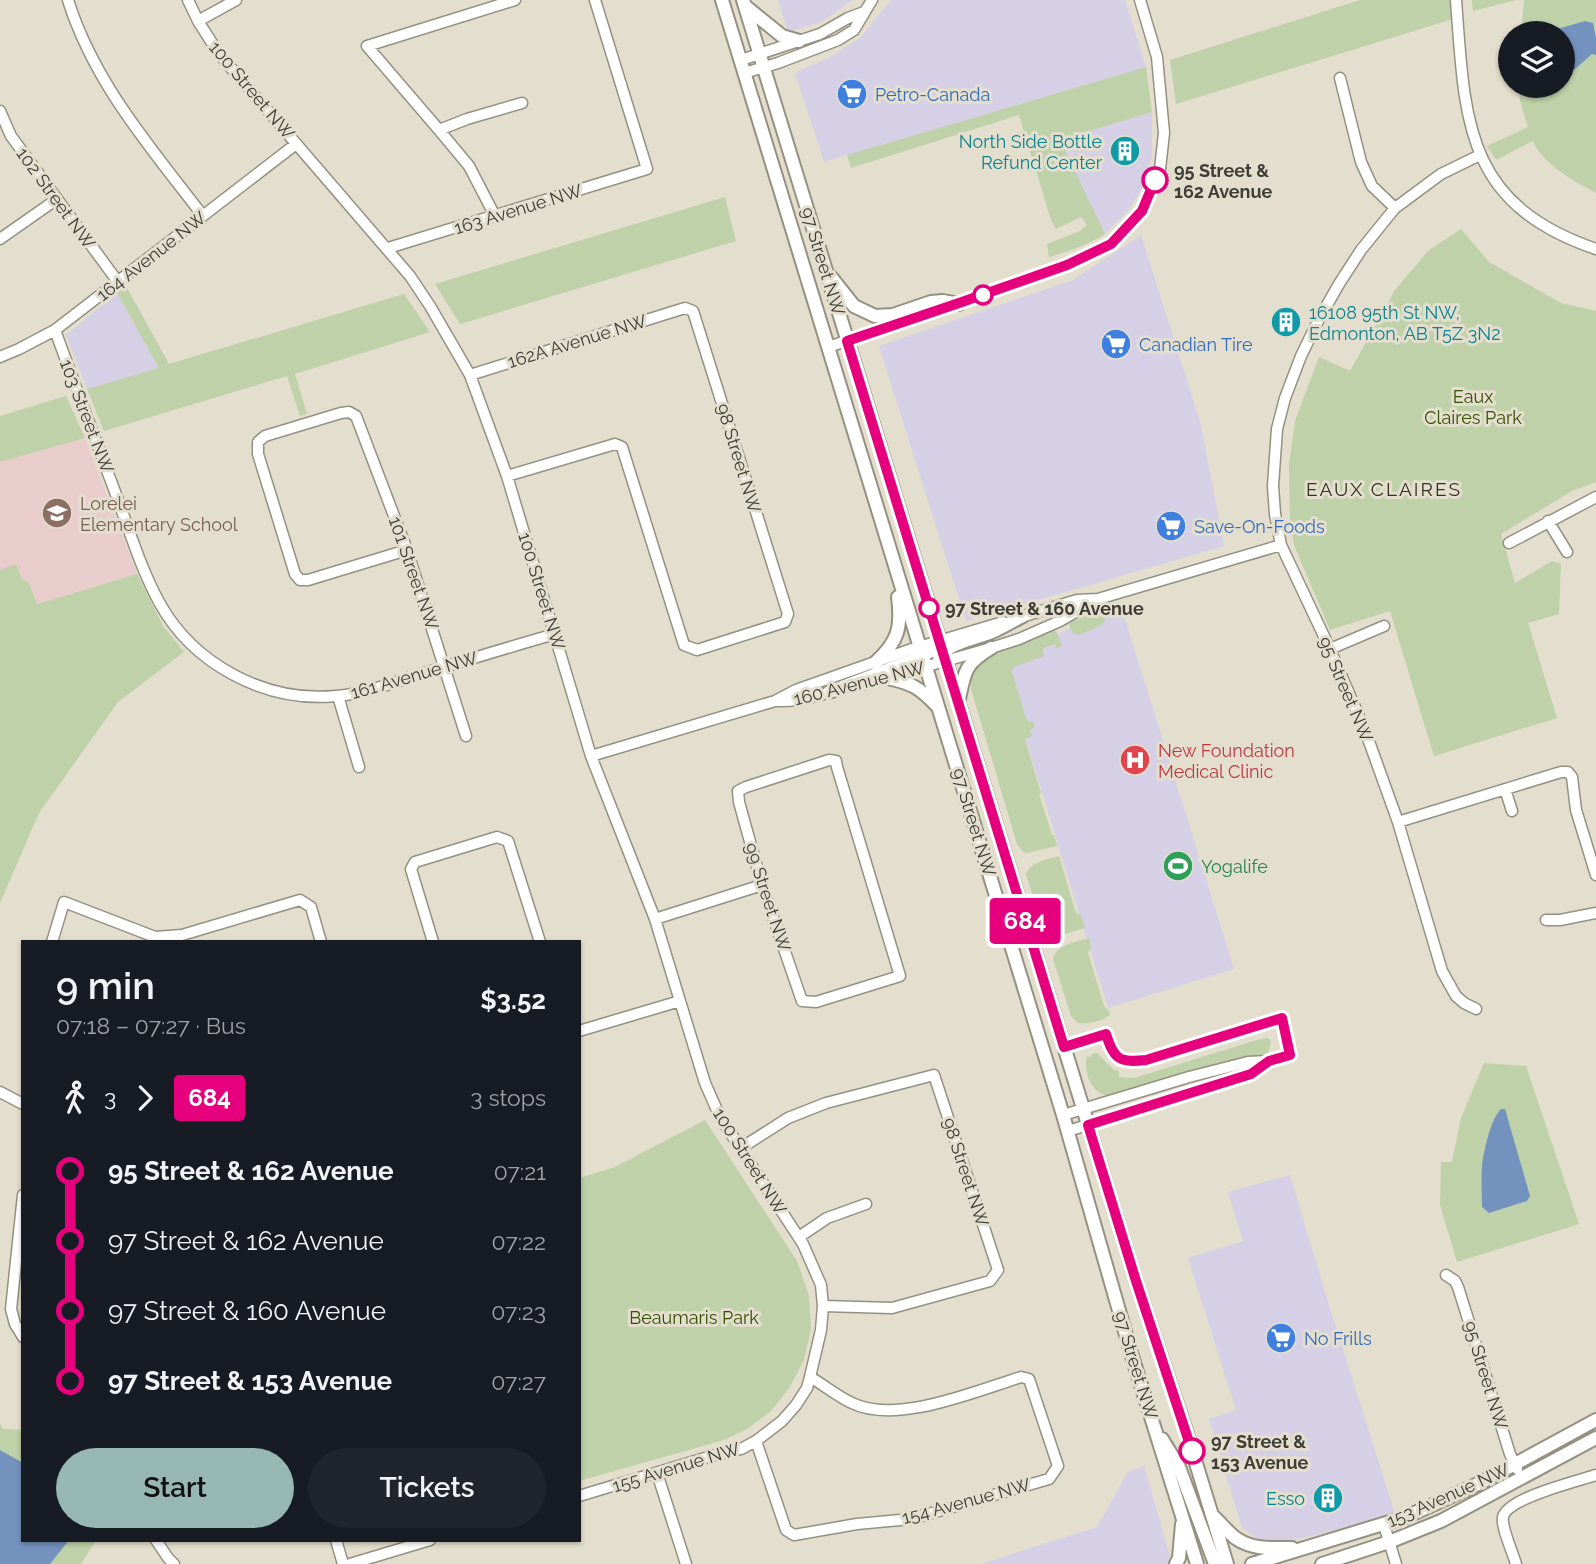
<!DOCTYPE html>
<meta charset="utf-8">
<style>
:root{--surface:#171b24;--page:#20242c;--text:#f1f3f6;--muted:#9ea1a6;--accent:#97b7b2}
body{margin:0;font-family:Raleway,sans-serif;background:var(--page);color:var(--text);height:100vh;display:flex;flex-direction:column;font-size:26px;white-space:nowrap}
*{box-sizing:border-box;margin:0}
p{font-size:23px;color:var(--muted)}
.icon{flex:none;width:38px;height:38px;fill:none;stroke:currentColor;stroke-width:2;stroke-linecap:round;stroke-linejoin:round}
.map{position:relative;flex:1;overflow:hidden}
.side{position:absolute;left:21px;top:940px;width:560px;height:602px;display:flex;flex-direction:column;background:var(--surface);border-radius:0px;box-shadow:0 2px 5px #0004}
.side>*{flex:none}
.badge{padding:0 14px;border-radius:5px;font-size:24px;line-height:46px}
.controls{position:absolute;left:1498px;top:21px;display:grid;gap:14px}
.controls a{display:grid;place-items:center;width:77px;height:77px;border-radius:50%;background:var(--surface);box-shadow:0 2px 5px #0004;font-size:35px}
.map>.badge{position:absolute;translate:-50% -50%;box-shadow:0 0 0 4px #fff}
.legs{display:flex;align-items:center;gap:10px;height:77px;padding:0 35px;font-size:23px}
.legs p{margin-inline-start:auto}
.overview{display:flex;align-items:center;justify-content:space-between;height:119px;padding:0 35px}
h1{font-size:38px;font-weight:600;line-height:52px}
.cta{display:flex;gap:14px;margin-top:auto;padding:14px 35px}
.cta a{flex:1;height:80px;border-radius:42px;background:var(--accent);color:#111;font-size:28px;font-weight:600;line-height:80px;text-align:center}
.cta a+a{background:var(--page);color:var(--text)}
ul{padding:0 35px;list-style:none}
li{display:flex;align-items:center;gap:24px;height:70px;font-size:26px}
li i{display:grid;place-items:center;width:10px;height:100%;margin:0 9px;background:currentColor}
li i::after{content:'';width:18px;height:18px;margin:-9px;border:5px solid;border-radius:50%;background:var(--surface)}
li p{margin-inline-start:auto}
li:first-child i{background:linear-gradient(#0000 50%,currentColor 0)}
li:last-child i{background:linear-gradient(currentColor 50%,#0000 0)}
.map>svg:first-child{display:block}
</style>
<div class="map">
<svg width="1596" height="1564" viewBox="0 0 1596 1564">
<rect width="100%" height="100%" fill="#e3decd"/>
<path fill="#d6d0e6" d="M778 0H852L822 22 792 31 787 29Z
M891 0H1125L1146 67 824 162 795 73 830 57 860 38Z
M1152 112V155L1144 186 1127 212 1105 234 1059 140Z
M1141 235 1201 425 1224 546 966 621 879 346 1073 280Z
M117 293 159 368 87 389 66 335Z
M1121 606 1234 969 1108 1008 1001 658Z
M1290 1175 1328 1302 1396 1517 1283 1542 1261 1541 1242 1528 1209 1419 1236 1410 1188 1258 1243 1241 1228 1192Z
M1144 1466 1170 1557 1168 1564H981L1097 1527 1128 1472Z"/>
<path fill="#e8cdcc" d="M85 438 137 574 36 604 29 583 0 570V462Z"/>
<path fill="#bed1a8" d="M1360 0H1452L1453 19 1176 104 1170 60Z
M1472 0H1516L1473 11Z
M1524 0H1596V193C1576 182 1542 164 1533 141L1496 160 1487 146 1528 127 1520 101 1519 86H1563V33H1521Z
M1146 67 1152 112 1060 140 1105 234C1088 245 1069 251 1049 257L1047 244 1080 231 1087 225 1081 217 1056 229 1051 220 1019 115 851 168 847 155Z
M725 197 736 241 460 324 435 284Z
M1461 229 1489 262 1561 303 1596 311V482L1572 491 1501 534 1515 583 1552 561 1561 564 1559 614 1528 623 1557 718 1434 756 1390 611 1330 630 1294 545 1290 520 1289 465 1295 421 1319 357 1350 371 1395 290 1429 250Z
M126 286 169 364 404 294 430 332 295 374 307 414 300 416 287 376 104 431 87 389 159 368 117 293Z
M66 396 85 438 0 462V416Z
M16 564 22 579 29 583 37 604 137 574 163 626 184 652 118 702 39 813 0 903V570Z
M1094 612H1099L1105 618 1104 622 1100 626 1079 635 1072 633 1069 625 1070 623Z
M1054 631H1056L1062 645 1057 649 1055 644 1042 649 1044 656 1014 667 1012 671 1026 719 1029 722H1033L1035 726 1030 730 1032 736 1025 739 1041 793 1039 794 1052 835H1054L1057 846 1027 853 1023 852 1017 844 971 689V670L983 658Z
M1059 856 1076 913 1081 916 1085 928 1052 938 1047 936 1044 931 1026 874C1032 861 1047 860 1059 856Z
M1089 938 1091 947 1088 953 1104 1006 1108 1010 1110 1015C1101 1022 1088 1024 1078 1023L1071 1016 1053 959C1057 944 1076 942 1089 938Z
M1268 1038 1271 1041 1268 1053 1210 1069 1193 1071 1109 1096C1091 1093 1083 1072 1087 1056L1090 1057 1092 1054 1097 1053 1114 1070 1119 1071V1077L1134 1078 1257 1040Z
M1484 1063 1526 1066 1579 1224 1457 1262 1440 1205 1441 1162H1452L1461 1118Z
M705 1120 797 1261 809 1296 811 1329 804 1360 790 1387 771 1411 747 1429 724 1440 579 1481V1178L615 1167Z
M0 1424 3 1429 23 1430V1540H101L95 1542 81 1564H0Z"/>
<path fill="#7492be" d="M1585 21 1593 23 1596 38V55L1592 54 1574 70 1563 69V33H1553L1554 30Z
M1501 1109H1505L1530 1196 1527 1201 1489 1213 1482 1207C1482 1194 1481 1180 1482 1167 1483 1153 1491 1118 1501 1109Z
M0 1450 23 1463V1540H69L50 1564H0Z"/>
<g fill="none" stroke-linecap="round" stroke-linejoin="round">
<g stroke="#959181" stroke-width="13">
<path id="minor" d="M68 0C94 83 151 148 203 216
M188 0 198 21 219 54 410 276 430 306 470 375 507 476 591 756 655 919 705 1083 720 1117 803 1244 821 1285 823 1306 821 1330 810 1377 807 1388 796 1405 782 1421 756 1441 741 1449 715 1455 579 1496
M1456 0C1465 120 1464 204 1596 249
M198 21 236 0
M741 60 820 34 848 18 864 12
M744 73 778 63 838 40 854 30 872 0
M1340 78 1361 162 1372 186 1395 208
M0 111 11 136 118 282
M439 130 467 119 522 103
M495 216 469 166 439 130 367 46 515 0
M0 239 57 199
M388 248 647 169 595 0
M55 330C74 383 94 436 114 489 128 526 140 567 159 602 193 664 265 703 336 696 364 694 392 683 418 675 464 661 509 647 555 634
M828 347 959 304 1067 265 1111 244 1142 211 1160 169 1164 133 1157 57 1140 0
M0 357 19 349 55 330 296 144
M470 375 685 308 693 311 788 614 785 622 697 650 684 645 622 447 615 444 507 476
M1548 521 1567 552
M1509 543 1596 497
M407 550 308 580H300L295 574 258 454V442L265 436 341 413 349 412 356 416 407 550 466 736
M1018 618 1077 600 1098 599
M1330 649 1384 626
M864 684 991 648 1019 639 1060 621 1098 599 1281 545
M338 696 359 767
M775 701C797 702 815 696 836 691
M591 756 775 701 796 690 912 649 1003 622
M829 760 836 761 837 767 900 976 816 1002 802 1001 762 885 739 802 738 791 746 787Z
M1505 789 1512 811
M1398 822 1561 772H1568L1572 777 1576 810 1596 875
M655 919 762 885
M1546 920H1560L1596 913
M52 942 64 902 155 937 182 935 300 900 311 907 321 942
M433 942 411 869 415 862 497 837 508 841 540 942
M1476 1009 1464 1003 1456 996 1442 971 1398 822 1366 733 1330 649 1281 545 1275 514 1273 486 1277 429 1285 398 1301 356 1319 319 1339 284 1361 250 1395 208 1441 174 1480 155
M579 1031 680 1001
M0 1092 23 1104
M1063 1115 1189 1077 1248 1062 1269 1061 1290 1055
M1068 1131 1251 1074 1269 1062
M741 1148 788 1118 826 1103 934 1075 998 1270 990 1281 892 1308 823 1306
M23 1195 11 1309 15 1324 23 1337
M799 1237 827 1218 866 1204
M1446 1275 1455 1281 1458 1287 1510 1454 1517 1469
M756 1441 786 1530 794 1535 857 1524 911 1519 1049 1479 1058 1466 1029 1379 1021 1377C976 1391 896 1425 852 1403 837 1396 824 1385 810 1377
M657 1473 686 1564
M1384 1525 1396 1564
M156 1540 168 1558 174 1564
M336 1540 343 1564
M350 1564 430 1540
M1516 1564C1513 1553 1501 1527 1503 1517 1507 1498 1578 1481 1596 1475"/>
</g>
<g stroke="#959181" stroke-width="16">
<path id="major" d="M722 0 1063 1115 1132 1356 1197 1564
M743 0 1136 1281 1187 1434 1227 1564
M745 6 782 36 799 41
M831 277 854 306 875 316 893 315 931 302 943 301 959 304
M939 656C952 642 975 639 992 632 1003 627 1013 621 1023 616
M875 663C898 642 902 628 898 597
M887 678C912 683 920 688 937 706
M829 692 923 656 938 646 940 641
M959 699C965 670 965 664 991 648
M1162 1439 1179 1467 1215 1564
M1213 1516C1221 1523 1228 1533 1237 1539 1254 1550 1273 1548 1292 1548
M1176 1564 1179 1558 1182 1524
M1252 1564 1406 1517 1480 1483 1596 1420
M1322 1564 1389 1542 1441 1521 1596 1438"/>
</g>
<use href="#minor" stroke="#fff" stroke-width="10"/>
<use href="#major" stroke="#fff" stroke-width="12"/>
</g>
<g fill="none" stroke-linecap="round" stroke-linejoin="round">
<g stroke="#fff" stroke-width="16">
<path id="line-1" d="M1155 180 1142 211 1111 244 1067 265 959 303 847 341 1064 1047 1106 1034C1114 1060 1120 1063 1146 1060L1282 1018 1290 1055 1269 1061 1251 1074 1088 1125 1136 1281 1192 1451"/>
</g>
<use href="#line-1" stroke="#e6007e" stroke-width="10"/>
</g>
<defs>
<g id="supermarket-disc" transform="scale(1.575)"><circle r="9.5" fill="#3f7fe0" stroke="#e3decd"/><path d="M-6-5.5h2.5l.6 2H6L4.5 2H-2.5L-4.4-4H-6ZM-1.5 3.2a1.3 1.3 0 1 0 .1 0ZM3 3.2a1.3 1.3 0 1 0 .1 0Z" fill="#fff"/></g>
<g id="building-disc" transform="scale(1.575)"><circle r="9.5" fill="#0f9aa8" stroke="#e3decd"/><path d="M-4-6H4V6H1V3H-1V6H-4ZM-2.5-4.3h1.7v1.8h-1.7ZM.8-4.3h1.7v1.8H.8ZM-2.5-1h1.7V.8h-1.7ZM.8-1h1.7V.8H.8Z" fill="#fff"/></g>
<g id="school-disc" transform="scale(1.575)"><circle r="9.5" fill="#8d6e63" stroke="#e3decd"/><path d="M0-5L7-2L0 1L-7-2ZM-4 1L0 2.5L4 1V4Q0 6-4 4Z" fill="#fff"/></g>
<g id="hospital-disc" transform="scale(1.575)"><circle r="9.5" fill="#e0444e" stroke="#e3decd"/><path d="M-5-5h3v3.5h4V-5h3V5h-3V1.5h-4V5h-3Z" fill="#fff"/></g>
<g id="stadium-disc" transform="scale(1.575)"><circle r="9.5" fill="#2e9e5b" stroke="#e3decd"/><path d="M0-5a6.5 5 0 1 0 0 10a6.5 5 0 1 0 0-10ZM-3.5-1.8h7v3.6h-7Z" fill="#fff"/></g>
</defs>
<g fill-rule="evenodd">
<use href="#supermarket-disc" x="852" y="94"/>
<use href="#building-disc" x="1125" y="151"/>
<use href="#building-disc" x="1286" y="322"/>
<use href="#supermarket-disc" x="1116" y="344"/>
<use href="#school-disc" x="57" y="513"/>
<use href="#supermarket-disc" x="1171" y="526"/>
<use href="#hospital-disc" x="1135" y="760"/>
<use href="#stadium-disc" x="1178" y="866"/>
<use href="#supermarket-disc" x="1281" y="1338"/>
<use href="#building-disc" x="1328" y="1498"/>
</g>
<g fill="#fff" stroke="#e6007e" stroke-width="3.5">
<circle cx="1155" cy="180" r="12"/>
<circle cx="983" cy="295" r="9"/>
<circle cx="929" cy="608" r="9"/>
<circle cx="1192" cy="1451" r="12"/>
</g>
<g text-anchor="middle" dominant-baseline="central" stroke-width="6" stroke-linejoin="round" paint-order="stroke">
<g font-size="18" fill="#3e3d36" stroke="#e3decd">
<text transform="translate(252 90) rotate(50)">100 Street NW</text>
<text transform="translate(56 198) rotate(54)">102 Street NW</text>
<text transform="translate(518 209) rotate(-17)">163 Avenue NW</text>
<text transform="translate(151 256) rotate(-38)">164 Avenue NW</text>
<text transform="translate(823 261) rotate(73)">97 Street NW</text>
<text transform="translate(577 341) rotate(-17)">162A Avenue NW</text>
<text transform="translate(87 416) rotate(69)">103 Street NW</text>
<text transform="translate(739 458) rotate(73)">98 Street NW</text>
<text transform="translate(414 573) rotate(71)">101 Street NW</text>
<text transform="translate(542 591) rotate(73)">100 Street NW</text>
<text transform="translate(414 675) rotate(-16)">161 Avenue NW</text>
<text transform="translate(859 683) rotate(-14)">160 Avenue NW</text>
<text transform="translate(1346 689) rotate(67)">95 Street NW</text>
<text transform="translate(974 822) rotate(73)">97 Street NW</text>
<text transform="translate(768 897) rotate(72)">99 Street NW</text>
<text transform="translate(750 1161) rotate(58)">100 Street NW</text>
<text transform="translate(966 1172) rotate(72)">98 Street NW</text>
<text transform="translate(1136 1365) rotate(73)">97 Street NW</text>
<text transform="translate(1486 1375) rotate(73)">95 Street NW</text>
<text transform="translate(676 1467) rotate(-17)">155 Avenue NW</text>
<text transform="translate(1448 1495) rotate(-24)">153 Avenue NW</text>
<text transform="translate(966 1501) rotate(-15)">154 Avenue NW</text>
</g>
<g font-size="18" fill="#366cbe" stroke="#e3decd" text-anchor="start">
<text x="875" y="94">Petro-Canada</text>
<text x="1139" y="344">Canadian Tire</text>
<text x="1194" y="526">Save-On-Foods</text>
<text x="1304" y="1338">No Frills</text>
</g>
<g font-size="18" fill="#0d838f" stroke="#e3decd" text-anchor="end">
<text x="1102" y="141">North Side Bottle<tspan x="1102" dy="21">Refund Center</tspan></text>
<text x="1309" y="312" text-anchor="start">16108 95th St NW,<tspan x="1309" dy="21">Edmonton, AB T5Z 3N2</tspan></text>
<text x="1305" y="1498">Esso</text>
</g>
<g font-size="18" font-weight="bold" fill="#3e3d36" stroke="#e3decd" text-anchor="start">
<text x="1174" y="170">95 Street &amp;<tspan x="1174" dy="21">162 Avenue</tspan></text>
<text x="945" y="608">97 Street &amp; 160 Avenue</text>
<text x="1211" y="1441">97 Street &amp;<tspan x="1211" dy="21">153 Avenue</tspan></text>
</g>
<g font-size="18" fill="#344f00" stroke="#e3decd">
<text x="1473" y="396">Eaux<tspan x="1473" dy="21">Claires Park</tspan></text>
<text x="694" y="1317">Beaumaris Park</text>
</g>
<g font-size="18" fill="#785e54" stroke="#e3decd" text-anchor="start">
<text x="80" y="503">Lorelei<tspan x="80" dy="21">Elementary School</tspan></text>
</g>
<g font-size="18" fill="#be3a42" stroke="#e3decd" text-anchor="start">
<text x="1158" y="750">New Foundation<tspan x="1158" dy="21">Medical Clinic</tspan></text>
</g>
<g font-size="18" fill="#27864d" stroke="#e3decd" text-anchor="start">
<text x="1201" y="866">Yogalife</text>
</g>
<g font-size="19" letter-spacing="2" fill="#343023" stroke="#e3decd">
<text x="1384" y="489">EAUX CLAIRES</text>
</g>
</g>
</svg>
<div class="controls">
<a><svg class="icon" aria-label="layers" viewBox="0 0 24 24"><path d="M12 4l9 5-9 5-9-5zM3 14l9 5 9-5"/></svg></a>
</div>
<b class="badge" style="left:1025px;top:921px;background:#e6007e;color:#fff">684</b>
<section class="side">
<div class="overview"><div><h1>9 min</h1><p>07:18 – 07:27 · Bus</p></div><b>$3.52</b></div>
<div class="legs"><svg class="icon" aria-label="walk" viewBox="0 0 24 24"><circle cx="13" cy="4" r="2"/><path d="M13 8l-2 6 4 7M11 14l-3 7M7 12l3-4h3l4 4"/></svg>3<svg class="icon" aria-label="forward" viewBox="0 0 24 24"><path d="M9 5l7 7-7 7"/></svg><b class="badge" style="background:#e6007e;color:#fff">684</b><p>3 stops</p></div>
<ul>
<li><i style="color:#e6007e"></i><b>95 Street &amp; 162 Avenue</b><p>07:21</p></li>
<li><i style="color:#e6007e"></i><span>97 Street &amp; 162 Avenue</span><p>07:22</p></li>
<li><i style="color:#e6007e"></i><span>97 Street &amp; 160 Avenue</span><p>07:23</p></li>
<li><i style="color:#e6007e"></i><b>97 Street &amp; 153 Avenue</b><p>07:27</p></li>
</ul>
<div class="cta"><a>Start</a><a>Tickets</a></div>
</section>
</div>
